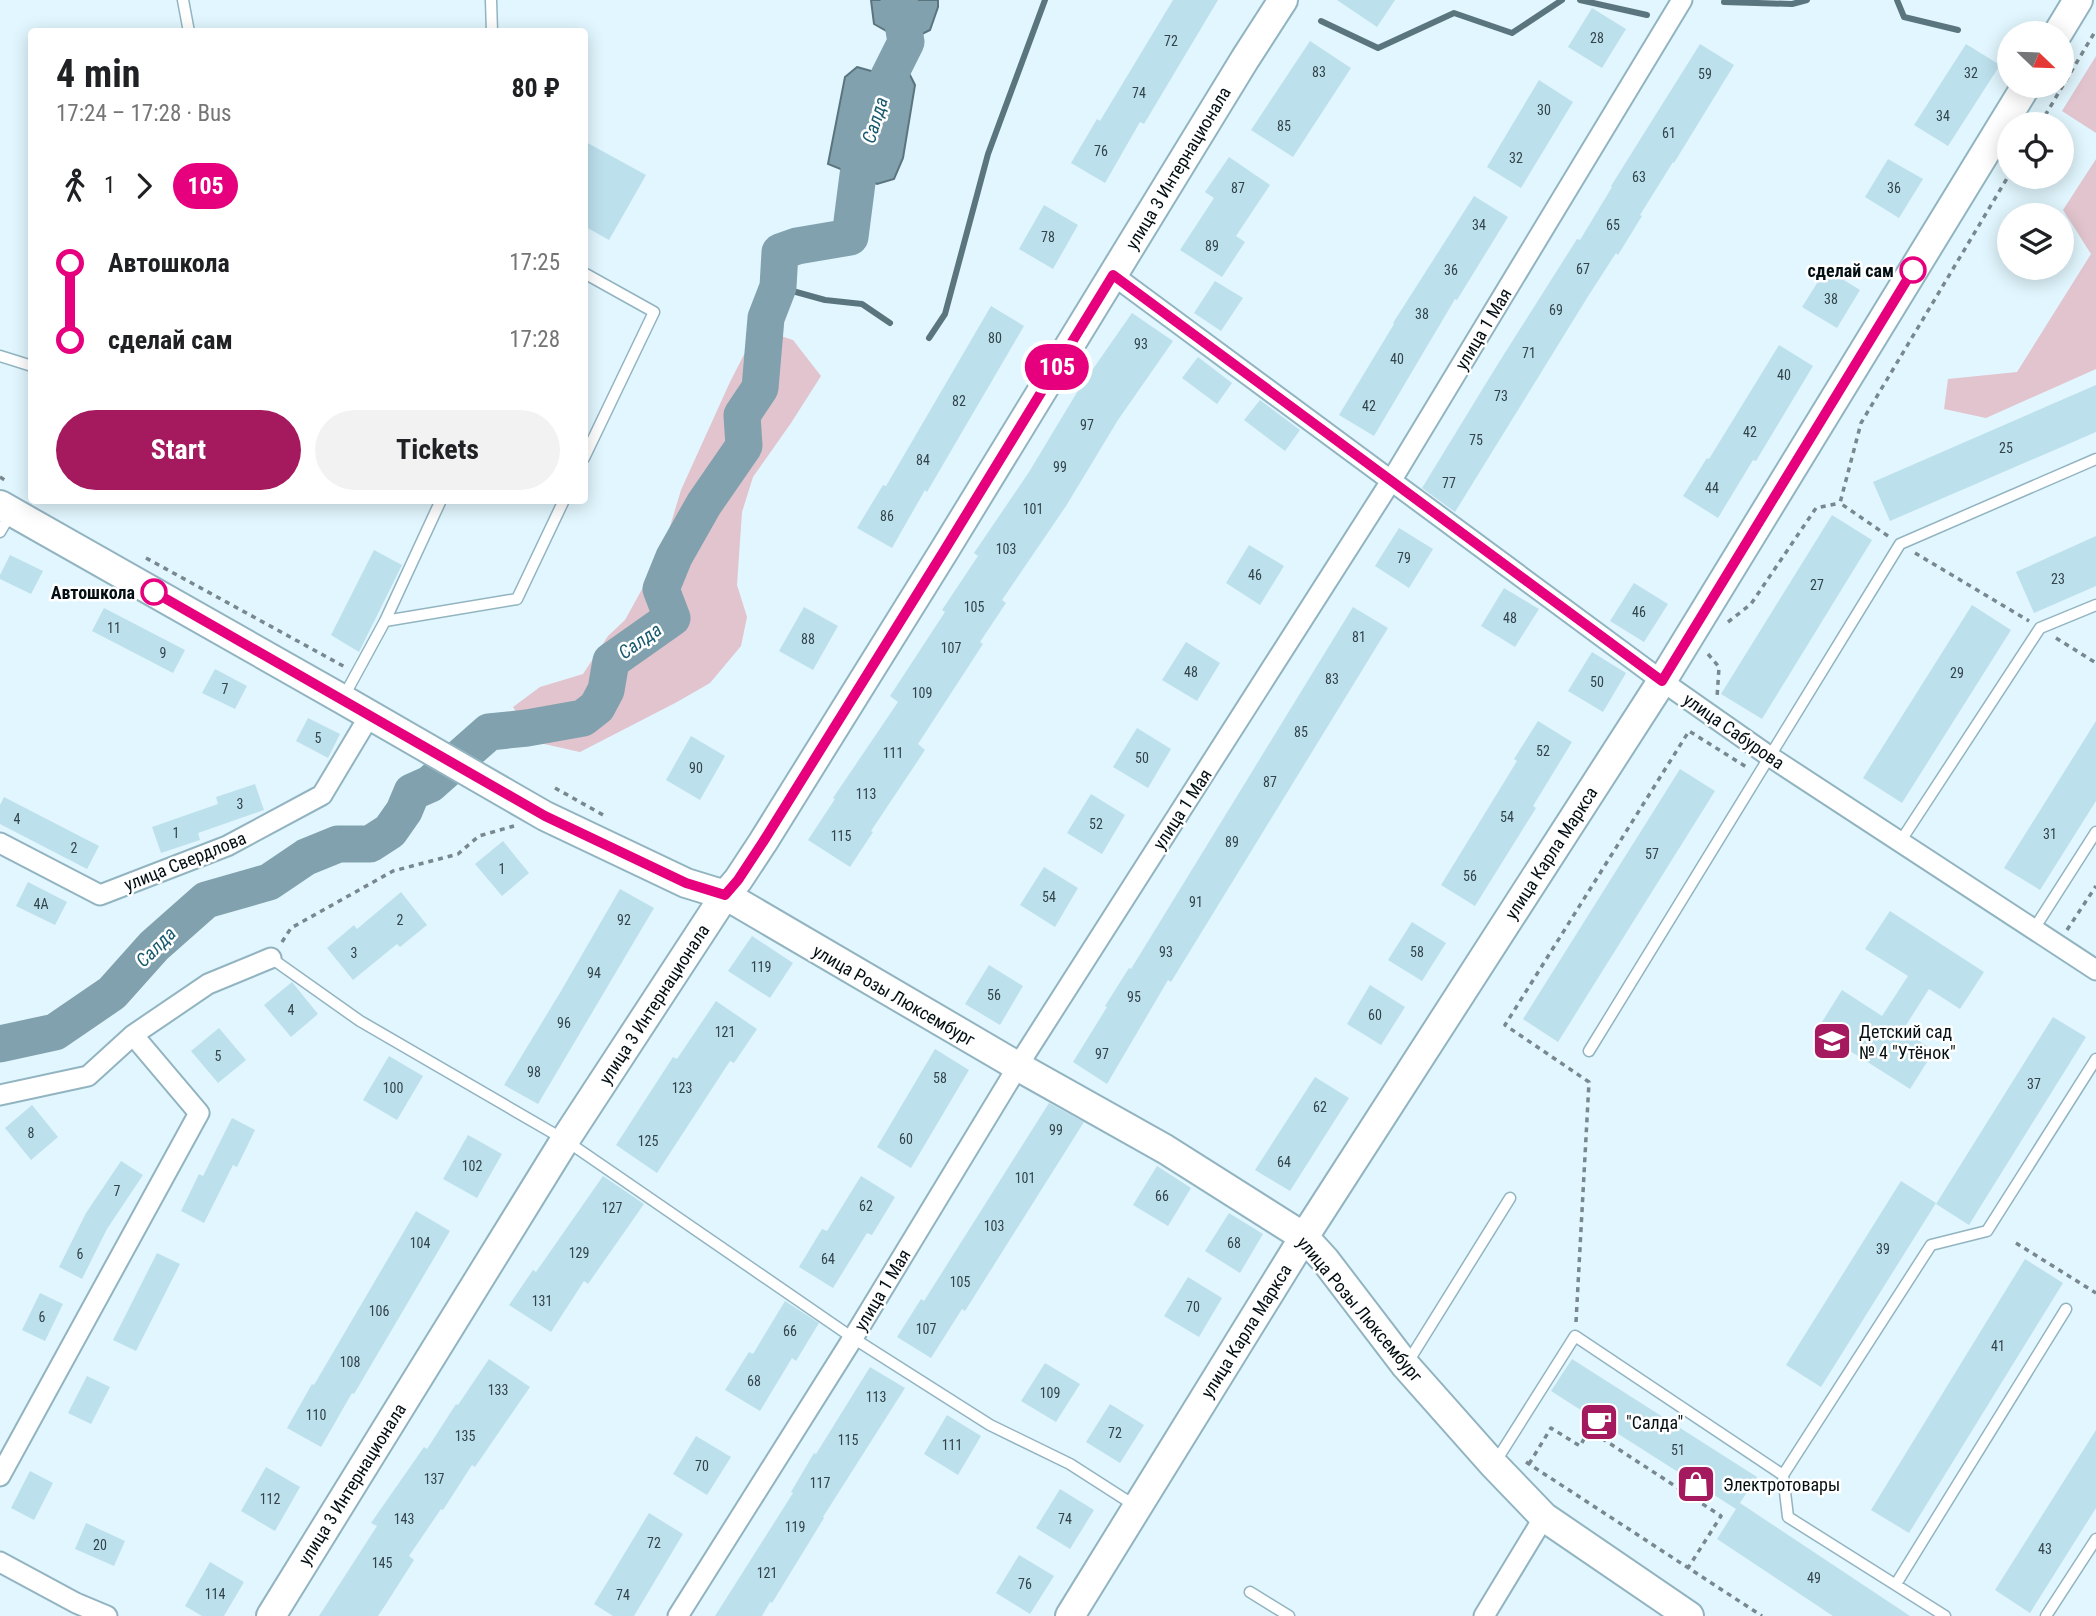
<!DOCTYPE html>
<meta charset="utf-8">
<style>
:root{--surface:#fff;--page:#f2f2f2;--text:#202124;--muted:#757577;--accent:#a5195e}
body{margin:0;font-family:"Roboto Condensed",sans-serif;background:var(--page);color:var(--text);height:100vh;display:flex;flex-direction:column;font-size:26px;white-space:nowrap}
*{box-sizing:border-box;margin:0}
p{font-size:23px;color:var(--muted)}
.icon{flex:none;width:38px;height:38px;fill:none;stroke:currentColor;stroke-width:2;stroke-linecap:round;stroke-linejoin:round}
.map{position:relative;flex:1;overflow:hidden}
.side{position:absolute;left:28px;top:28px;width:560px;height:476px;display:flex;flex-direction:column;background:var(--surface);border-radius:7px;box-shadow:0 4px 18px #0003}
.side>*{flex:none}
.badge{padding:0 14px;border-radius:23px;font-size:24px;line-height:46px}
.needle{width:46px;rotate:113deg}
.controls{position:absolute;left:1997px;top:21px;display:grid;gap:14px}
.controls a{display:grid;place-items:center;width:77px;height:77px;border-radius:50%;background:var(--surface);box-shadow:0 4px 18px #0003;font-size:35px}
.map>.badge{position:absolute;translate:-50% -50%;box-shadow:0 0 0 4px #fff}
.legs{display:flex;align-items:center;gap:10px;height:77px;padding:0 28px;font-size:23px}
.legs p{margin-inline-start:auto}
.summary{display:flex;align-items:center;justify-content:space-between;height:119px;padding:0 28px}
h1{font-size:38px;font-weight:700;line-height:52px}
.primary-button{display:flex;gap:14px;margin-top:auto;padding:14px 28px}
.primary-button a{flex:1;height:80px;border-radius:42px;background:var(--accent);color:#fff;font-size:28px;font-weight:700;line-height:80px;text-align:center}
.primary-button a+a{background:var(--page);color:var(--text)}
ul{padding:0 28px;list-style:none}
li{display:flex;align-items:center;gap:24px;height:77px;font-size:26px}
li i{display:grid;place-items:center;width:10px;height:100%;margin:0 9px;background:currentColor}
li i::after{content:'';width:18px;height:18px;margin:-9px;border:5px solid;border-radius:50%;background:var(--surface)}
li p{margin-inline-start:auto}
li:first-child i{background:linear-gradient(#0000 50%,currentColor 0)}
li:last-child i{background:linear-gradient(currentColor 50%,#0000 0)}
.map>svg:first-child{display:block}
</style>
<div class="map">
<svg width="2096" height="1616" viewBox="0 0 2096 1616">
<rect width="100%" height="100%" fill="#e1f6fe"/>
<path fill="#e1c4cd" d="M2096 56V133L2062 111Z
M2096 159V369L1986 418 1944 409 1948 379 2017 372 2091 254 2063 210Z
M765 331 793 340 821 376 791 423 753 477 742 512 737 585 747 617 741 646 710 683 677 702 580 752 544 744 527 728 513 707 540 687 583 674 608 636 625 620 662 553 681 490 730 382 755 333Z"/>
<path fill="#80a1ad" stroke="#5b757f" stroke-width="2" d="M871 0H938V7L930 30 906 42 874 24Z
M857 67 889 76 909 73 915 85 903 158 894 179 877 184 828 164 845 77Z"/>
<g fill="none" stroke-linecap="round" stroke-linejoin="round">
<path stroke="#5b757f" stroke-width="6" d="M1580 0 1647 15
M1897 0 1904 17 1958 30
M1724 2 1792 4 1807 0
M1321 21 1378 48 1454 13 1512 33 1562 0
M778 287 825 300 862 304 890 323
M929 338 945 314 988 154 1045 0"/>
<path stroke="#80a1ad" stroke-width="37" d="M0 1044 55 1032 112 993 154 946 206 900 269 882 306 857 338 844H370L390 831 404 811 412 792 430 784 489 732 527 728 583 718 597 707 606 690 611 661 672 618 661 589 674 557 704 504 744 446 742 415 760 388 766 318 778 287 780 252 797 246 850 237 858 175 889 76 906 42 899 0"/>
</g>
<path fill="#bde0ed" d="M1173 0H1218L1144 124 1140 122 1105 183 1071 163 1097 119 1100 121Z
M1337 0H1395L1377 27Z
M1592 8 1626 29 1602 68 1568 47Z
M1310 41 1351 68 1293 157 1251 130Z
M1700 44 1734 65 1674 163 1673 162 1640 215 1642 216 1618 255 1616 253 1587 298 1455 512 1422 488 1496 367 1577 239 1580 240 1612 187 1611 186Z
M1966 44 2000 65 1948 146 1914 125Z
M1539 80 1573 102 1521 188 1487 167Z
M584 141 646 175 609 240 584 226Z
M1229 157 1270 185 1236 236 1245 242 1222 277 1180 250 1214 198 1205 192Z
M1888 159 1923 179 1899 218 1865 197Z
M1474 196 1508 217 1457 300 1455 299 1374 436 1339 415 1394 324 1393 323Z
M1044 205 1078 225 1053 269 1019 249Z
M1826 269 1860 290 1837 328 1802 307Z
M1215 281 1243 298 1221 331 1194 313Z
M991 306 1024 326 927 492 925 490 892 548 857 528 883 485 886 486Z
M1132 313 1173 341 1118 420 1066 506 1002 600 1006 603 980 642 983 644 918 744 925 750 871 831 873 832 850 867 808 840 835 799 833 798 898 702 890 696 945 612 942 610 978 556 974 553 1029 472 1079 389Z
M1779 345 1813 366 1756 461 1753 460 1718 518 1683 496 1707 458 1709 459Z
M1198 357 1232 383 1217 404 1182 378Z
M2096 385V432L1890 521 1873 482Z
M1260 400 1300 430 1285 451 1244 420Z
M1832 515 1872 540 1762 719 1721 694Z
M1399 528 1433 549 1409 588 1375 566Z
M2096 536V586L2034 613 2016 572Z
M1249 545 1284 566 1260 605 1226 583Z
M374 550 402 565 359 652 331 635Z
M10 555 43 571 31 594 0 579V575Z
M1634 583 1668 604 1644 642 1610 621Z
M1504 588 1539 609 1515 647 1481 626Z
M1972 605 2011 630 1902 803 1863 778Z
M804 607 838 626 813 670 779 651Z
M1353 607 1388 628 1171 982 1168 980 1107 1084 1073 1062 1107 1007 1105 1006 1129 968 1131 969Z
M104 608 185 650 173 673 92 631Z
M1186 642 1220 663 1197 701 1162 680Z
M1592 652 1626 673 1603 712 1568 691Z
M215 669 247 686 235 709 202 693Z
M308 718 340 734 328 758 296 741Z
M1538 721 1572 742 1533 806 1536 808 1475 906 1441 885 1517 761 1514 759Z
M2096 721V801L2040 890 2004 868Z
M1137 728 1171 749 1148 788 1113 767Z
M691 736 725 756 700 800 666 780Z
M1680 769 1715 791 1558 1042 1523 1019Z
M255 784 264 810 198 833 200 840 161 853 152 827 218 804 216 797Z
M1091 794 1125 815 1102 854 1067 833Z
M4 797 99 846 87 869 0 824V805Z
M503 841 529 873 502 896 475 864Z
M1044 867 1078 888 1055 927 1020 905Z
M28 882 67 902 55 925 16 906Z
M620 889 654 908 538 1104 504 1085 561 991Z
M401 892 427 925 400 947 397 944 353 980 327 948 354 925 357 929Z
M1890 911 1984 972 1960 1009 1929 989 1903 1030 1934 1051 1910 1089 1817 1030 1842 990 1882 1016 1908 976 1865 949Z
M1412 922 1446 943 1422 981 1388 960Z
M752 936 793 963 770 998 728 971Z
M989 965 1023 986 1000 1025 965 1004Z
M292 982 318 1014 291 1037 264 1005Z
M1370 985 1405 1007 1381 1045 1347 1024Z
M716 1001 757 1029 734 1063 730 1061 657 1173 616 1145 673 1057 677 1059Z
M2053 1017 2086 1037 1969 1225 1936 1204Z
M219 1028 246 1060 218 1083 191 1051Z
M935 1049 969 1070 911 1168 877 1147Z
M389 1056 423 1076 397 1120 363 1100Z
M1315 1077 1349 1098 1290 1191 1255 1170Z
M1049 1103 1084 1122 965 1311 962 1309 931 1358 897 1337 921 1299 924 1301Z
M32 1105 58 1137 31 1160 5 1128Z
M232 1118 255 1130 237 1167 233 1165 204 1223 181 1211 199 1174 203 1176Z
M468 1135 502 1154 477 1198 443 1179Z
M121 1161 143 1175 107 1229 82 1279 59 1267 86 1213Z
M1157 1166 1191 1188 1168 1226 1133 1205Z
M603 1176 644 1204 588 1284 584 1281 551 1332 509 1305 533 1270 536 1272Z
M861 1176 895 1197 872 1235 867 1233 833 1288 799 1267 822 1229 827 1231Z
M1901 1181 1936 1203 1821 1387 1786 1365Z
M416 1211 450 1231 354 1394 352 1393 321 1447 287 1428 312 1384 314 1385Z
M1229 1213 1263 1234 1240 1273 1205 1251Z
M157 1253 180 1264 136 1351 113 1340Z
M2025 1259 2063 1283 1909 1533 1871 1510Z
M1188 1277 1222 1298 1199 1337 1164 1316Z
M40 1293 63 1304 45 1341 22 1330Z
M785 1301 819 1323 796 1361 792 1358 760 1411 725 1390 749 1352 753 1354Z
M489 1359 530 1387 475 1467 472 1465 443 1510 441 1509 409 1556 414 1560 386 1604 378 1616H319L377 1526 371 1523 424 1447 427 1449 456 1404 458 1405Z
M1572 1359 1757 1477 1740 1503 1910 1616H1833L1717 1539 1736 1509 1551 1391Z
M1045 1363 1080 1384 1056 1422 1021 1401Z
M870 1367 905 1388 823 1517 824 1518 772 1603 770 1602 762 1616H715L793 1493 791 1492 814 1453 816 1454Z
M87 1376 110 1387 91 1424 68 1413Z
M1110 1404 1144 1425 1120 1463 1086 1442Z
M947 1415 981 1436 958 1475 924 1454Z
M2096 1430V1508L2030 1613 1995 1590Z
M696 1436 731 1457 707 1495 673 1474Z
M266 1467 300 1487 275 1531 241 1511Z
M30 1471 53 1483 34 1520 11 1508Z
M1060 1489 1094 1510 1070 1549 1036 1528Z
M649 1513 683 1534 634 1616H613L594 1604Z
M86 1523 125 1541 114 1566 75 1549Z
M1019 1555 1054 1576 1030 1614 996 1593Z
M210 1562 244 1582 224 1616H202L185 1606Z"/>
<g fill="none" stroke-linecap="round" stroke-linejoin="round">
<g stroke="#92b4c1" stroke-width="13">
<path id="lane" d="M183 0 189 32
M491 0 492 32
M584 273 654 312 584 458
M0 356 32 366
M0 532 10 515
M385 621 517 599 564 500
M343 698 385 621 441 500
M1900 842 2040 628 2096 605
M2034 929 2096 832
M271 958 360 1021 565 1140 853 1338 990 1425 1070 1464 1137 1507
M1589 1051 1900 544 2096 459
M1408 1362 1510 1198
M1496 1461 1575 1336 1783 1475
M1896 1584 2066 1309
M1250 1592 1289 1616
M1945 1616 1788 1517 1783 1475 1931 1245 1987 1231 2096 1059
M2046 1616 2096 1539"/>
</g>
<g stroke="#92b4c1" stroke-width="23">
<path id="street" d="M1113 275 1662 681 1769 756 2096 970
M0 843 100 895 227 846 322 795 370 715
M0 1095 88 1076 133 1035 208 984 271 958
M0 1476 199 1113 133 1035
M0 1562 76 1603 107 1616
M678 1616 853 1338 1026 1053 1391 481 1682 0
M1484 1616 1544 1517"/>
</g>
<g stroke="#92b4c1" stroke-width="32">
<path id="secondary" d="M2058 33 2078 0
M0 505 342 699 545 816 686 883 725 895 1019 1067 1165 1149 1304 1237 1325 1260 1406 1366 1493 1464 1544 1517 1689 1616
M271 1616 565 1140 725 895 738 880 763 842 944 551 1245 59 1283 0
M1070 1616 1304 1237 1662 681 2026 86"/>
</g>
<path stroke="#78888e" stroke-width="3.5" stroke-dasharray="5 5" stroke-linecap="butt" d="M2040 124 2096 30
M0 477 8 482
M1888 536 1840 503 1861 423 2009 175
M1915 553 2029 621
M146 558 345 667
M1728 622 1751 604 1816 508 1840 503
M2056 638 2096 663
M1708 654 1719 667 1717 698
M555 788 605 816
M2067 930 2096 886
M282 942 291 928 393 871 458 854 479 836 514 826
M2016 1243 2096 1293
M1576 1322 1589 1082 1505 1025 1689 731 1748 768
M1526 1462 1762 1616
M1529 1464 1551 1428 1580 1446 1589 1430 1721 1516 1688 1568"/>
<use href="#lane" stroke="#fff" stroke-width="10"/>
<use href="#street" stroke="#fff" stroke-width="19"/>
<use href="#secondary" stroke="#fff" stroke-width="28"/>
</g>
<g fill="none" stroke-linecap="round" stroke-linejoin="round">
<g stroke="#fff" stroke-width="16">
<path id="line-1" d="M154 592 545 816 686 883 725 895 738 880 763 842 944 551 1113 275 1662 681 1913 270"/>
</g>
<use href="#line-1" stroke="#e6007e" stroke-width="10"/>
</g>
<defs>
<g id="school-square" transform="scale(2.0125)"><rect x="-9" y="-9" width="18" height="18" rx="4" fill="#a5195e" stroke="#fff"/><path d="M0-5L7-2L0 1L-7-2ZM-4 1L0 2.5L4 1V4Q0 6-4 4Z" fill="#fff"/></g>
<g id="cafe-square" transform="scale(2.0125)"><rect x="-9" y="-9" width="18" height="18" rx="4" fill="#a5195e" stroke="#fff"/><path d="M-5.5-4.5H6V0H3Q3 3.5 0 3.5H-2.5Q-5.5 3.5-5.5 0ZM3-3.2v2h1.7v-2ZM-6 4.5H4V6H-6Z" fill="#fff"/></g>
<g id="shop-square" transform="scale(2.0125)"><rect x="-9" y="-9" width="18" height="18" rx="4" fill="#a5195e" stroke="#fff"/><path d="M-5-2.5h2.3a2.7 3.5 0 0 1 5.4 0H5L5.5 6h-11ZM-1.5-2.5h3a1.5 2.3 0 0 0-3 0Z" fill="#fff"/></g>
</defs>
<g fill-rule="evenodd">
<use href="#school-square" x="1832" y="1041"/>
<use href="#cafe-square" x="1599" y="1422"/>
<use href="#shop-square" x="1696" y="1484"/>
</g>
<g fill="#fff" stroke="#e6007e" stroke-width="3.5">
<circle cx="1913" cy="270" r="12"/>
<circle cx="154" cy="592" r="12"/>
</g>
<g text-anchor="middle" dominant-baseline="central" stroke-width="5" stroke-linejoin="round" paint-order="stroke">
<g font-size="14" fill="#32434a">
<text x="1597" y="38">28</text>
<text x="1171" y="41">72</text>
<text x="1319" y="72">83</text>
<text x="1971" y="73">32</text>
<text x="1705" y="74">59</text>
<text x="1139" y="93">74</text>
<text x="1544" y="110">30</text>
<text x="1943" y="116">34</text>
<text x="1284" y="126">85</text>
<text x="1669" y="133">61</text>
<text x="1101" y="151">76</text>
<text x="1516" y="158">32</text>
<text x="1639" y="177">63</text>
<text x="1238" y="188">87</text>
<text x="1894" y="188">36</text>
<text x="1479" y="225">34</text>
<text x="1613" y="225">65</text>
<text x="1048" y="237">78</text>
<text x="1212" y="246">89</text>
<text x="1583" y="269">67</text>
<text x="1451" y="270">36</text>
<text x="1831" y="299">38</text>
<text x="1556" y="310">69</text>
<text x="1422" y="314">38</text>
<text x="995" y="338">80</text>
<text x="1141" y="344">93</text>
<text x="1529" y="353">71</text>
<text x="1397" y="359">40</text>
<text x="1784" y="375">40</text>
<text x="1501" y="396">73</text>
<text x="959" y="401">82</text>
<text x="1369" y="406">42</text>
<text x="1087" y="425">97</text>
<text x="1750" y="432">42</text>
<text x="1476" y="440">75</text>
<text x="2006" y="448">25</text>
<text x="923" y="460">84</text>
<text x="1060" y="467">99</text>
<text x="1449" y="483">77</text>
<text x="1712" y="488">44</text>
<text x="1033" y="509">101</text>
<text x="887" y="516">86</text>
<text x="1006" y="549">103</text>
<text x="1404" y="558">79</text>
<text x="1255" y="575">46</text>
<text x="2058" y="579">23</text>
<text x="1817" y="585">27</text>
<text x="974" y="607">105</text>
<text x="1639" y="612">46</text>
<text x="1510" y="618">48</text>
<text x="114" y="628">11</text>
<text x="1359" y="637">81</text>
<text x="808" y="639">88</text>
<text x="951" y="648">107</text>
<text x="163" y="653">9</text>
<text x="1191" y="672">48</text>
<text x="1957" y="673">29</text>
<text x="1332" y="679">83</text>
<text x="1597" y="682">50</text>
<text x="225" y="689">7</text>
<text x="922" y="693">109</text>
<text x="1301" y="732">85</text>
<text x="318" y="738">5</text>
<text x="1543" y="751">52</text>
<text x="893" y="753">111</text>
<text x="1142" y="758">50</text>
<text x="696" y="768">90</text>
<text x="1270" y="782">87</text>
<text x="866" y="794">113</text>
<text x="240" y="804">3</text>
<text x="1507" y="817">54</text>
<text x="17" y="819">4</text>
<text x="1096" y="824">52</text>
<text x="176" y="833">1</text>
<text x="2050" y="834">31</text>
<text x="841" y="836">115</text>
<text x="1232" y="842">89</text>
<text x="74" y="848">2</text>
<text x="1652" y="854">57</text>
<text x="502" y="869">1</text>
<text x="1470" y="876">56</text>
<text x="1049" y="897">54</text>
<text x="1196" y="902">91</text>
<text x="41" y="904">4А</text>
<text x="400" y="920">2</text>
<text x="624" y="920">92</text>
<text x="1166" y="952">93</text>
<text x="1417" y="952">58</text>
<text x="354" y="953">3</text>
<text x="761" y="967">119</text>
<text x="594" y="973">94</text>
<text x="994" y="995">56</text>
<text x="1134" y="997">95</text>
<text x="291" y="1010">4</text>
<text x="1375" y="1015">60</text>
<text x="564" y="1023">96</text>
<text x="725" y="1032">121</text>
<text x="1102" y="1054">97</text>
<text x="218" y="1056">5</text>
<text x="534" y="1072">98</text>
<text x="940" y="1078">58</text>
<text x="2034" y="1084">37</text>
<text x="393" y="1088">100</text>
<text x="682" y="1088">123</text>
<text x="1320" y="1107">62</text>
<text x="1056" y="1130">99</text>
<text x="31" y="1133">8</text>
<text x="906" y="1139">60</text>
<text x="648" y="1141">125</text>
<text x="1284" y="1162">64</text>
<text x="472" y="1166">102</text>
<text x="1025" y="1178">101</text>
<text x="117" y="1191">7</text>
<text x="1162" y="1196">66</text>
<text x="866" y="1206">62</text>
<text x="612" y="1208">127</text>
<text x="994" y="1226">103</text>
<text x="420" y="1243">104</text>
<text x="1234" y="1243">68</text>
<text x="1883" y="1249">39</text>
<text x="579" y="1253">129</text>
<text x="80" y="1254">6</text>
<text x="828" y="1259">64</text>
<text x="960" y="1282">105</text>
<text x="542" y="1301">131</text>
<text x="1193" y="1307">70</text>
<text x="379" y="1311">106</text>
<text x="42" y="1317">6</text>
<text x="926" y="1329">107</text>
<text x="790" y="1331">66</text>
<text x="1998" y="1346">41</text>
<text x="350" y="1362">108</text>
<text x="754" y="1381">68</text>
<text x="498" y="1390">133</text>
<text x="1050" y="1393">109</text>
<text x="876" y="1397">113</text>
<text x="316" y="1415">110</text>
<text x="1115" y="1433">72</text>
<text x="465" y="1436">135</text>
<text x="848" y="1440">115</text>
<text x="952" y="1445">111</text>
<text x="1678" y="1450">51</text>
<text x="702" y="1466">70</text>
<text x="434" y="1479">137</text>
<text x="820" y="1483">117</text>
<text x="270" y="1499">112</text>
<text x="404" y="1519">143</text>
<text x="1065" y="1519">74</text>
<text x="795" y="1527">119</text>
<text x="654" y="1543">72</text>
<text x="100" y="1545">20</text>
<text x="2045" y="1549">43</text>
<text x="382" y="1563">145</text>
<text x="767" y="1573">121</text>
<text x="1814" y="1578">49</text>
<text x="1025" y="1584">76</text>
<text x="215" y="1594">114</text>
<text x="623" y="1595">74</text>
</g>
<g font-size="18" fill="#040f13" stroke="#fff">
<text transform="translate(1178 168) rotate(-59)">улица 3 Интернационала</text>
<text transform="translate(1483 329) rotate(-59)">улица 1 Мая</text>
<text transform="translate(1734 731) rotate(35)">улица Сабурова</text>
<text transform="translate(1182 809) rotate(-57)">улица 1 Мая</text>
<text transform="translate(1551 853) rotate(-57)">улица Карла Маркса</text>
<text transform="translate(185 861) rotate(-22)">улица Свердлова</text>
<text transform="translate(894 995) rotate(30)">улица Розы Люксембург</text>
<text transform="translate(654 1004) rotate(-57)">улица 3 Интернационала</text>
<text transform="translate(882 1290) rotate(-59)">улица 1 Мая</text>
<text transform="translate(1360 1309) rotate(50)">улица Розы Люксембург</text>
<text transform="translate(1246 1331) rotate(-58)">улица Карла Маркса</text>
<text transform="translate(352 1484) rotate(-58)">улица 3 Интернационала</text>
</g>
<g font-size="18" font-weight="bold" fill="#040f13" stroke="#fff" text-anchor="end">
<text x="1894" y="270">сделай сам</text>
<text x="135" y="592">Автошкола</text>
</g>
<g font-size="18" fill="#040f13" stroke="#fff" text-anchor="start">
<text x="1859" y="1031">Детский сад<tspan x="1859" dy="21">№ 4 "Утёнок"</tspan></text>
<text x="1626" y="1422">"Салда"</text>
<text x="1723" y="1484">Электротовары</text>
</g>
<g font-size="19" font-style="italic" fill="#195a6e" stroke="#fff">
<text transform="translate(875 120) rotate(-73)">Салда</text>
<text transform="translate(640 641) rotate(-35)">Салда</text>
<text transform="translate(156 947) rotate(-45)">Салда</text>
</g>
</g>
</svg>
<div class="controls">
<a><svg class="needle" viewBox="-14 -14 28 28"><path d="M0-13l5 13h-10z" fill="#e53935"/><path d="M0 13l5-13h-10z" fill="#757577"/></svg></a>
<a><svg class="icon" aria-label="locate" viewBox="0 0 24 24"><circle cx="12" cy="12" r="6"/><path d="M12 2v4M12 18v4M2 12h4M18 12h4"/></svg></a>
<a><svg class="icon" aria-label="layers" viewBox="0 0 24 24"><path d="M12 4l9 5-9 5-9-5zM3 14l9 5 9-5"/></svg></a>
</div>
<b class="badge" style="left:1057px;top:367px;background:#e6007e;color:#fff">105</b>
<section class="side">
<div class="summary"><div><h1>4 min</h1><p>17:24 – 17:28 · Bus</p></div><b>80 ₽</b></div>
<div class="legs"><svg class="icon" aria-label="walk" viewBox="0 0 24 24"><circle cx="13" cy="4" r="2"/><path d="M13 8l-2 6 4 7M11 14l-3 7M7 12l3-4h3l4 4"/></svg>1<svg class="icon" aria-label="forward" viewBox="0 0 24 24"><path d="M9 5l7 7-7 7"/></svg><b class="badge" style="background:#e6007e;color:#fff">105</b></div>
<ul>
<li><i style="color:#e6007e"></i><b>Автошкола</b><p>17:25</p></li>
<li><i style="color:#e6007e"></i><b>сделай сам</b><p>17:28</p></li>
</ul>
<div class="primary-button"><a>Start</a><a>Tickets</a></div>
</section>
</div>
